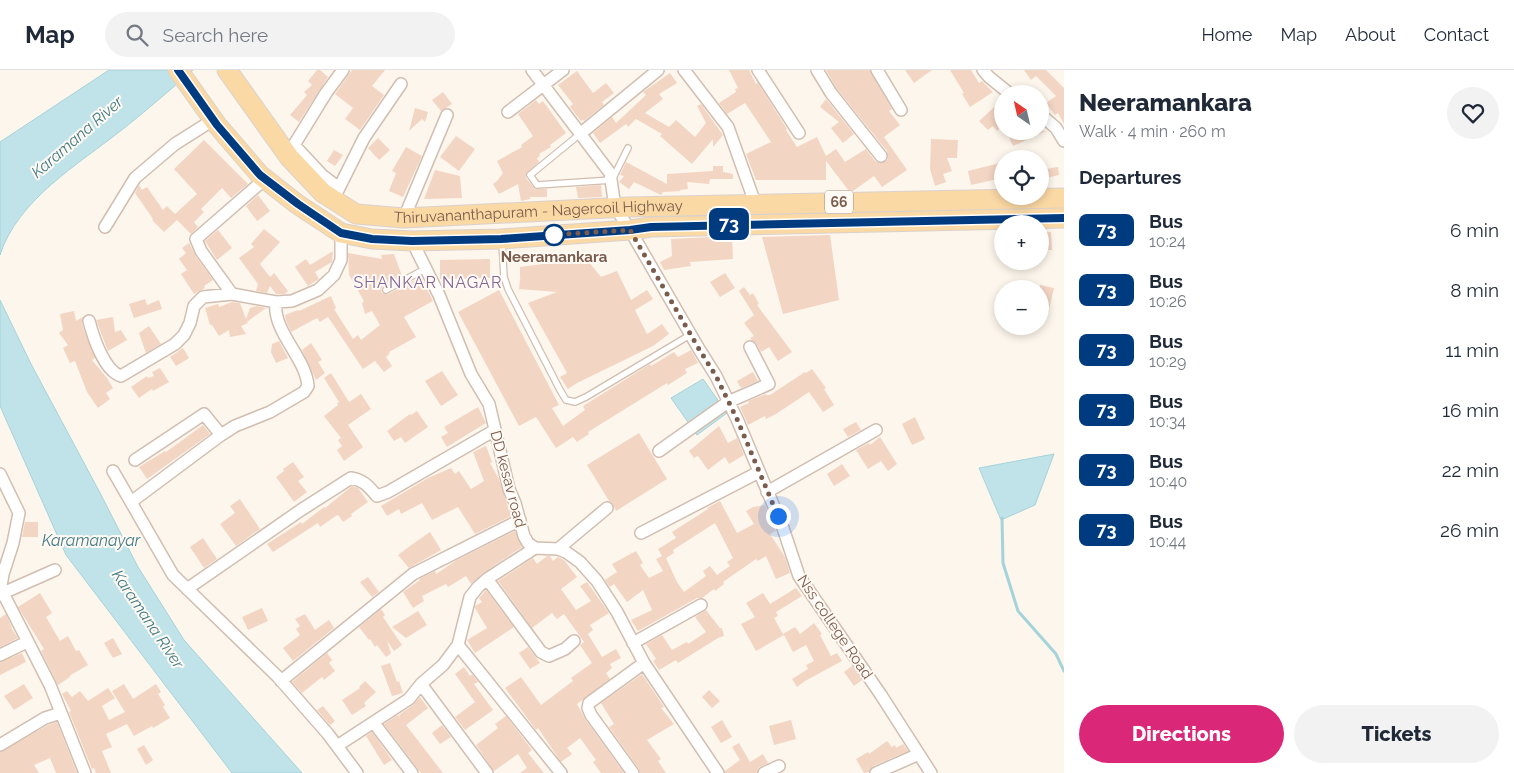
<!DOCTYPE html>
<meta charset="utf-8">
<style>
:root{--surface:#fff;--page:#f2f2f3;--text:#1f2937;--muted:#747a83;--line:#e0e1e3;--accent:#db2777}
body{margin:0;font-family:Raleway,sans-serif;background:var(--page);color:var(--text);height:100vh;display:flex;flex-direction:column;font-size:19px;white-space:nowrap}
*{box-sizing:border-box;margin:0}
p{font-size:16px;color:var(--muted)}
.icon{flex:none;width:28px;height:28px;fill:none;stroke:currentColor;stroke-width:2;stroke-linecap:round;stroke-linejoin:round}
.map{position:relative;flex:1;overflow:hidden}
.side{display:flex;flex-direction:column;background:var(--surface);width:450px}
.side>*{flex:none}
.badge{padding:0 10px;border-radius:8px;font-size:18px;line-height:32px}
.needle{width:32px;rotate:326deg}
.buttons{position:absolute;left:994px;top:15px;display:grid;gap:10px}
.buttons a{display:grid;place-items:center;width:55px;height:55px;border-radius:50%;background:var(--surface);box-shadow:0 2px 8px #0003;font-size:25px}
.you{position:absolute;width:25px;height:25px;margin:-12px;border:4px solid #fff;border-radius:50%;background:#1a73e8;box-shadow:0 0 0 8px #1a73e833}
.map>.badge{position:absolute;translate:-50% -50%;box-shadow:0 0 0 2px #fff}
h2{padding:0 15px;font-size:19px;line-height:45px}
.round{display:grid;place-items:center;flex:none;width:52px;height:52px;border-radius:26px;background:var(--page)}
.overview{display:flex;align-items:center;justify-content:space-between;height:85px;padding:0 15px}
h1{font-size:24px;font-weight:800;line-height:38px}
.button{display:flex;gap:10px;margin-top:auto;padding:10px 15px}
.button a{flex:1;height:58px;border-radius:30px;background:var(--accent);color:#fff;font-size:20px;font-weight:800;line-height:58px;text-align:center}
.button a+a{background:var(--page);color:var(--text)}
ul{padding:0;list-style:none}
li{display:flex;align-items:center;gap:15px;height:60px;padding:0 15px}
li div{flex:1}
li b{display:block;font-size:19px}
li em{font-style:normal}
li .badge{min-width:55px;font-weight:700;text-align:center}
header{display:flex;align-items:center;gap:30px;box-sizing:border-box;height:70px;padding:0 25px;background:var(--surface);border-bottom:1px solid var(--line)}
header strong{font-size:24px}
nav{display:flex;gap:28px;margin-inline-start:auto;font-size:18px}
.search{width:350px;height:45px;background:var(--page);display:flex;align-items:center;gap:12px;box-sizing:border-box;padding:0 18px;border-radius:28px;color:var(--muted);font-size:19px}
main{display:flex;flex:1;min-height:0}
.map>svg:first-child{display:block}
</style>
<header>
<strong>Map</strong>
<div class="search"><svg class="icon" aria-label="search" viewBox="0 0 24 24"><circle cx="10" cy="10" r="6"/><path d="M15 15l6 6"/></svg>Search here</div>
<nav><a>Home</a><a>Map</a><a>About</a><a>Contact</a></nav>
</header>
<main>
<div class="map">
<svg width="1064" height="703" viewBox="0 0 1064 703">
<rect width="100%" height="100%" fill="#fdf6ec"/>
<path fill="#bfe3e8" stroke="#a5d3da" d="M109 0H193C170 20 147 40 123 59 79 94 18 129 0 185V72Z
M0 230 31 294 99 421 138 497 184 570 302 703H232L66 485 0 336Z
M703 309 727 343 697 365 671 328Z
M1054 384 1035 435 1001 450 979 398Z"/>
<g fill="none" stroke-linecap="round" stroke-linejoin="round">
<path stroke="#a5d3da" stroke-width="3" d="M1002 448 1003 493 1018 541 1056 584 1064 601"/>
</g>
<path fill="#f3d5c3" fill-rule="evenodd" d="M317 0H320L328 7 299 52 290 45 307 25 304 22 312 15 308 11Z
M352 0H385L372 16 384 25 360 60 345 49 353 38 335 24Z
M729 0H749L756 14 758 13 787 59 786 60 797 77 817 67 826 86 836 79 845 92 866 79 875 91 882 93 888 89 887 81 837 19 826 0H870L892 39 889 41 900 55 884 67 907 100 882 117 874 106 853 121H849L826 91V110H756L746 84 771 72 745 33 727 44 719 33 736 22 735 19 738 18Z
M905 0H932L914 13Z
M950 0H971L979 13 982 11 993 22 970 37 962 24 964 23Z
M1024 0H1046L1064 18V54L1058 43 1055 45 1046 33 1056 26 1036 6 1031 10Z
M577 1 593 23 606 13 614 23 602 32 604 35 584 51 583 50 581 51 570 37 573 34 558 15Z
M670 3 677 13 659 24 663 29 645 43 669 57 676 50 695 67 706 53 697 36 701 34 723 65 713 77V69L692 94 660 66 662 64 636 49 628 57 626 54 600 73 593 63 612 47 616 53 646 25 643 22Z
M443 22 452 34 441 41 432 30Z
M826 29 854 64 843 73 831 58 839 52 820 37Z
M536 30 539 34 543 31 566 63 550 75 551 77 539 84 540 86 537 88 539 92 526 104V108L535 119H547V127H530V129L521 131 518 114 499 124 493 114 497 111 503 103 497 91 522 77 521 75 533 66 518 44Z
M1002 30V56L997 61 993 56 988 60 979 51Z
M415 38 428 42 425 52 422 49 409 61Z
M1018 61H1046L1013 76 1008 65Z
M456 66 475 79 459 101 440 87Z
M378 68 390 80 379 90 368 78Z
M931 69 958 70 957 88H947L952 101 943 104 946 112 935 116 930 99Z
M204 70 248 114 231 128 222 118 201 139 204 142 194 152 198 157 191 164 177 150 164 162 152 150 153 149 135 123 139 115 142 120 147 117 163 140 167 136 175 144 197 124 174 99Z
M406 77 422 86 403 127 389 121 396 103 392 101Z
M334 80 343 85 335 96 327 91Z
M1002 91V108L971 115 968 101 996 94Z
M626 92 667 114V104L713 101V96H723V102L733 104V109H710L709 114 687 112 688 119 679 120 682 121 663 122 661 125 634 112 629 119 619 112 624 106 620 105Z
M1058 97 1059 105 1042 109 1040 100Z
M435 100 460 106 462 128 424 129Z
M601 115 602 127 578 128 576 117Z
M258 125 270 141 257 151 246 136Z
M264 159 280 172 260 194 270 207 274 203 288 221 285 224H276L270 216 267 223 256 221 258 214 239 188 254 177 251 174Z
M218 160 232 178 217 190 205 171Z
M1040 162H1051L1052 180H1040Z
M830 165 839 230 783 244 762 167Z
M732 166 733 189 690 192 691 196 664 200 660 192 672 186 671 169Z
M189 173 195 185 213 210 204 216 205 218 194 224 181 204 187 200 179 189 186 183 182 178Z
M333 181 332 192 315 202 319 209 308 216 295 197 306 189 310 195Z
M580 181 601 207 617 201 631 230 647 220 653 229 635 240 647 264 662 254 669 264 653 276 577 313 568 319 560 307 567 303 528 233 557 222 519 219 520 209 521 208H520V197L551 193Z
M348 183 382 189 381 185 394 184 402 206 383 216 381 219 382 223 388 224 421 207 433 231 404 247 416 267 389 282 390 283 386 287 392 296 384 302 375 291 363 299 328 247 320 252 317 248 291 262 286 251 285 245 298 240 299 241 331 226 336 238 334 239 353 269 358 265 361 270 380 255 372 241 365 244 362 233 364 231 349 205Z
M490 189V208L440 209V190Z
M725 203 735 218 720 227 710 212Z
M1040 215 1054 218 1048 244 1040 242Z
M744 217 750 225 753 223 759 234 757 235 792 282 778 291 769 277 761 282 756 273 750 268 754 266 744 253 754 245 739 221Z
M499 220 559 335 552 338 563 356 585 340 583 336 650 294 651 296 674 282 678 287 691 280 698 293 685 299 687 303 668 315 667 313 588 362 589 364 577 372 573 367 556 378 536 347 519 356 458 242Z
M145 229 147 235 159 230 162 239 134 248 129 234Z
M232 232 240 233 246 249 250 238 257 236 266 238 247 252 248 253 241 256 246 264 230 267 229 260 219 266 212 255H210L205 238 218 234 219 237Z
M74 241 76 251 83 247 82 253 84 260 95 288 92 290 107 308 113 318 106 323 110 329 98 338 87 322 75 291 70 293 63 278 68 275 59 263 63 260 60 244Z
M113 247 115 262 121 260 127 270 108 281 96 250Z
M149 256 161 274 146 283 139 263Z
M279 271 288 288 276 293 271 282 272 274Z
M311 273 322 290 318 292 325 303 316 310 302 280Z
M183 278 189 288 176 296 170 287Z
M160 298 169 312 153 321 152 319 139 328 131 317 147 306 148 308 154 306 152 302Z
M812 299 826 318 824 319 834 335 823 342 809 322 776 344 766 349 765 346 748 355 740 337 749 333 748 331 766 324V325H770L805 302 806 303Z
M442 301 458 325 441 336 425 311Z
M753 302 758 311 741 318 737 311Z
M331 303 349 332 361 324 371 339 348 355 363 377 344 391 337 380 342 376 338 370 341 368 324 346 338 335 337 333 339 332 324 308Z
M478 337 486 353 447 377 441 367 448 363 444 357Z
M417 341 428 357 405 373 401 367 394 371 387 361 410 344 411 345Z
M915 347 925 369 912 375 902 354Z
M856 352 861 360 848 367 843 359Z
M203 355 210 364 147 409 139 397 165 381 166 382Z
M719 356 728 373 737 368 744 385 729 394 725 387 708 400 698 386 694 388 689 381Z
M639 363 667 409 616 441 613 434 609 431 587 395Z
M880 367 897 394 888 401 881 391 868 399 856 380 869 373 870 375Z
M486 376 492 392 490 393 499 409 511 446 475 464 458 437 432 450 422 433 401 444 399 439 387 446 381 436 428 408 451 398 455 404 459 401 471 419 484 411 473 382Z
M293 392 304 407 298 411 307 422 294 432 276 407 284 401 283 399Z
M842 394 850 406 834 416 827 404Z
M352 416 358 418 368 432 351 444 352 446 343 452 339 446 337 445 320 457 318 453 273 482 267 474 301 452 302 454 324 437 325 438Z
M240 429 260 459 236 476 220 454 235 443 230 436Z
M720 431 737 463 754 454 746 441 753 437 765 435 772 451H771L776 461 770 464 785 487 790 503 776 509 766 486 758 491 756 489 723 512 724 514 715 521 714 519 702 528H697L638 561 631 550 652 540 643 520 627 532 614 514 610 517 605 510 617 502 612 494 636 481 643 493 640 495 649 508 663 501 656 489 662 486 658 479 676 468 672 462 708 439 707 438ZM715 453 733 488 727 492 730 496 717 505 710 496 703 501 706 506 684 522 677 512 666 488 674 483 673 480Z
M25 452H38V467H22Z
M515 461 522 477 483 503 471 514 466 506 448 517 446 514 422 526 424 531 413 538 403 522 420 510 419 509 435 501 436 504 457 490Z
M430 462 441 480 409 498 398 485 414 473Z
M203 468 217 489 204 498 190 477Z
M547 486H550L553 491 558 487 564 490 577 507 561 519 576 540 591 531 580 516 587 512 609 543 590 555 593 560 588 564 602 587 616 579 621 588 610 594 612 598 606 603 610 609 577 634 585 649 624 703H601L593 692 596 690 580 668 567 678 572 684 561 692 538 658 536 660 505 618 521 607 541 635 573 611 571 608 592 593 580 575 584 572 564 544 557 549 552 543 532 558 498 511 533 488 537 494Z
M368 507 379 522 372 527 360 512Z
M796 518 802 526 776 542 778 546 774 548 783 564 795 557 800 564 814 553 822 564 820 565 831 586 837 583 842 591 805 611 797 617 792 609 808 599 806 595 814 591 806 575 793 582 784 565 756 581 741 554 755 547 746 533 763 523 770 534Z
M486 520 514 557 475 583 467 570 487 558 475 538V536L482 532 479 528Z
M40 523 52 543 46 547 60 571 68 566 76 581 79 580 88 595 69 606 70 607 58 615 41 581 44 579 18 537Z
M262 538 268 551 248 560 242 547Z
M381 539 385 545 383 547 402 575 394 581 387 571 391 583 386 587 377 575 375 577 370 569 369 570 359 557Z
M706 540 720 558H722L724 566 718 568 678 593 676 590 659 600 653 591 656 589 646 574 662 565 672 580 687 572 688 574 706 562 695 547Z
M418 541 427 555 406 568 392 557Z
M6 544 12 558H11L18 568 0 577V548Z
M305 544 315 560 329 550 334 558 293 591 283 578 300 565 296 559 300 556 295 549Z
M113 568 122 584 113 588 104 573Z
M528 577 540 593 530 599 519 583Z
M22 583 26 592 0 605V592Z
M327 583 332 590 329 593 335 601 324 610 322 607 302 623 292 612Z
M390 593 397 612 399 611 403 623 392 626 381 596Z
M852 596 862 610 854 616 844 602Z
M464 597 470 606 472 604 478 612 474 614 493 640 465 660 455 647 475 632 455 604Z
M642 604 664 637 661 638 674 654 647 670 661 689 658 691 666 703H640L639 699 609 657 614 654 601 633Z
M365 611 376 622 364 633 366 636 352 645 342 630 360 618 359 617Z
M24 614 33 628 14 640 4 626Z
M124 614 133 629 156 614 161 622 158 624 165 635 163 637 170 648 153 658 152 656 134 666 127 654 106 664 112 677 102 681 111 703H96L94 698 92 699 69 642 71 641 62 624 67 621 72 627 80 621 88 631 108 618 115 628 102 636 109 650 125 642 112 621Z
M709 620 720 631 712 638 702 627Z
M420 627 428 638 406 655 443 703H421L384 654 398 645 400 648 399 645 413 635Z
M323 636 335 651 330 655 317 640Z
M506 646 526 672 532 680 528 683 544 703H520L527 698 518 684 494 701 476 675 498 658 495 654Z
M722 650 732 667 721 673 711 657Z
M791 650 796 669 774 675 769 656Z
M57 652 77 703H56L50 688 34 695 39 703H0V682L48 655Z
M442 655 451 667 440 674 432 663Z
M372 662 392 690 384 695 366 666Z
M887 671 892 677 895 675 896 678 903 674 908 681 873 696 869 702 864 703 856 689 868 682 869 684Z
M739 673 750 692 763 684 768 693 758 698 757 703H725V701L740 690 732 677Z
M144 675 153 690 146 695 137 679Z"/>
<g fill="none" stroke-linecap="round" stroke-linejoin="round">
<g stroke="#d1beb0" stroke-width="8">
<path id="service" d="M580 64 530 105 537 115 612 110 628 78
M502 172 504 207 508 219 560 320 566 330 575 332 586 327 690 265
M386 220 425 199"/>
</g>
<g stroke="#d1beb0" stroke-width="14">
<path id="minor" d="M532 0 610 103 615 137 630 160 699 279 716 306 737 349 783 458 799 506 881 625 931 703
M684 0 728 57 755 133
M758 0 799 63
M817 0 831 23 881 86
M877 0 901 40
M983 0 989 7 1010 24
M508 42 563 0
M1040 44 1056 58 1064 71
M580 64 658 0
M339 118 364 68 401 14
M333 130 339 118 322 105 294 75 326 23 343 0
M404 148 447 45
M105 157 135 108 175 74 213 50
M412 171 439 225 471 304 489 334 509 419 515 433 524 466 528 473 535 478 558 479 566 482 580 492 597 511 617 542 644 593 718 703
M232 224 201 181 196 169 265 109
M89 251C93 266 104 301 121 306L175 274 184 265 190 253 194 236 203 227 232 224 276 232 292 231 318 220 334 205 341 190V163
M659 381 728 332 769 314 750 277
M135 390 204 344 221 365
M113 401 173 505 278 607 328 664 357 703
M0 404 19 443 13 473 3 504 1 516 3 523 0 525
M767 422 876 360
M131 432 221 365 235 356 270 342 304 322 308 316C306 288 272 261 276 232
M641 463 759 402
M558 479 607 438
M55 500 3 523 50 615 85 703
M487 509 541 582 549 586 565 579 574 571
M187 519 301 440 351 408C364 410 369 417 377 426L388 422 495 360
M633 573 701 535
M458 575 561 703
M0 585 27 572
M281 611 413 504 520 450
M421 614 487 703
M374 653 412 703
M0 675 45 648 61 643
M337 676 409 629 421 614 443 595 458 575 470 527 478 517 487 509 535 478
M633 703 591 645 588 638 589 633 644 593
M764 703 779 696
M876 703 919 684"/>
</g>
<g stroke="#dad1cd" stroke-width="21">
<g id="primary">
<path d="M178 0 217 55 260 105 297 134 341 163 372 169 412 171 501 169 630 160 651 157 1064 148"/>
<path id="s1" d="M227 0 289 87 323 123 356 144 404 148 628 137 1064 128"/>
</g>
</g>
<use href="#service" stroke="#fff" stroke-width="5.5"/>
<use href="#minor" stroke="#fff" stroke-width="11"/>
<use href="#primary" stroke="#fbd9a5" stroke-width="19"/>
</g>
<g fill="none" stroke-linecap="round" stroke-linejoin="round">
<g stroke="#fff" stroke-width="11">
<path id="line" d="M178 0 217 55 260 105 298 134 341 163 372 169 412 171 501 169 630 160 651 157 1064 148"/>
</g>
<use href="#line" stroke="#003b80" stroke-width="8"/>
<path stroke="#7a5c4d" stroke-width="5" stroke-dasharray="0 9" d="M554 165H548L630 160 699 279 716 306 737 349 778 446"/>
</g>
<circle fill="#fff" stroke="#003b80" stroke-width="2.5" cx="554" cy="165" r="10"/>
<g text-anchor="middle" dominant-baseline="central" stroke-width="4" stroke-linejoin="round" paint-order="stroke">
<rect fill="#fffaf3" stroke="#a28b7f" stroke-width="1" x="825" y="120.5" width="28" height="23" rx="4"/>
<g font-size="14" font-weight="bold" fill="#7a5c4d">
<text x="839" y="132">66</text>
</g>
<g font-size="15" fill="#7a5c4d" stroke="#fffaf3">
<text stroke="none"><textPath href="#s1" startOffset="378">Thiruvananthapuram - Nagercoil Highway</textPath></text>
<text transform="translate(508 409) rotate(75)">DD kesav road</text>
<text transform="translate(835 557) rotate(56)">Nss college Road</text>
</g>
<g font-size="15" font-weight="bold" fill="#7a5c4d" stroke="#fffaf3">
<text x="554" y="187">Neeramankara</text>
</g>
<g font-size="16" font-style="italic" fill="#437c86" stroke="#fffaf3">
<text transform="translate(77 67) rotate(-41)">Karamana River</text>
<text x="91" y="470">Karamanayar</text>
<text transform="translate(148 549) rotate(56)">Karamana River</text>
</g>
<g font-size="16" letter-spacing="1" fill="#846695" stroke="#fffaf3">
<text x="428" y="212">SHANKAR NAGAR</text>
</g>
</g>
</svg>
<div class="buttons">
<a><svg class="needle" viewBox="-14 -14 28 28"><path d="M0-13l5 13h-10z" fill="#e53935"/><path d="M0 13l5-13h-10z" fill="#747a83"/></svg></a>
<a><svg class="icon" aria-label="locate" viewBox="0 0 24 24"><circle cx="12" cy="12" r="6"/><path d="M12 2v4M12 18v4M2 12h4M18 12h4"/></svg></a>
<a>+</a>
<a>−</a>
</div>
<div class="you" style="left:778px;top:446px"></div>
<b class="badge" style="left:729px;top:154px;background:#003b80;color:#fff">73</b>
</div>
<section class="side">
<div class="overview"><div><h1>Neeramankara</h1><p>Walk · 4 min · 260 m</p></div><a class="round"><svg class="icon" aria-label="heart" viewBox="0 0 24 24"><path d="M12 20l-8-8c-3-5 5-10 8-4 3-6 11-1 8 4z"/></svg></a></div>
<h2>Departures</h2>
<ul>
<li><span class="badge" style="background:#003b80;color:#fff">73</span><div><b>Bus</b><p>10:24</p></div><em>6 min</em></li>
<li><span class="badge" style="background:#003b80;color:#fff">73</span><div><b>Bus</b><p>10:26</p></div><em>8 min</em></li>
<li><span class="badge" style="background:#003b80;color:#fff">73</span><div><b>Bus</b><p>10:29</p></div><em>11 min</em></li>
<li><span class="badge" style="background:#003b80;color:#fff">73</span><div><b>Bus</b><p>10:34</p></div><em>16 min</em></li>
<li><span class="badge" style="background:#003b80;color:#fff">73</span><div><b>Bus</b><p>10:40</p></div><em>22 min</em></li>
<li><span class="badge" style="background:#003b80;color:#fff">73</span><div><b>Bus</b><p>10:44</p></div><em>26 min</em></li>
</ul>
<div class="button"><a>Directions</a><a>Tickets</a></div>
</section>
</main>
